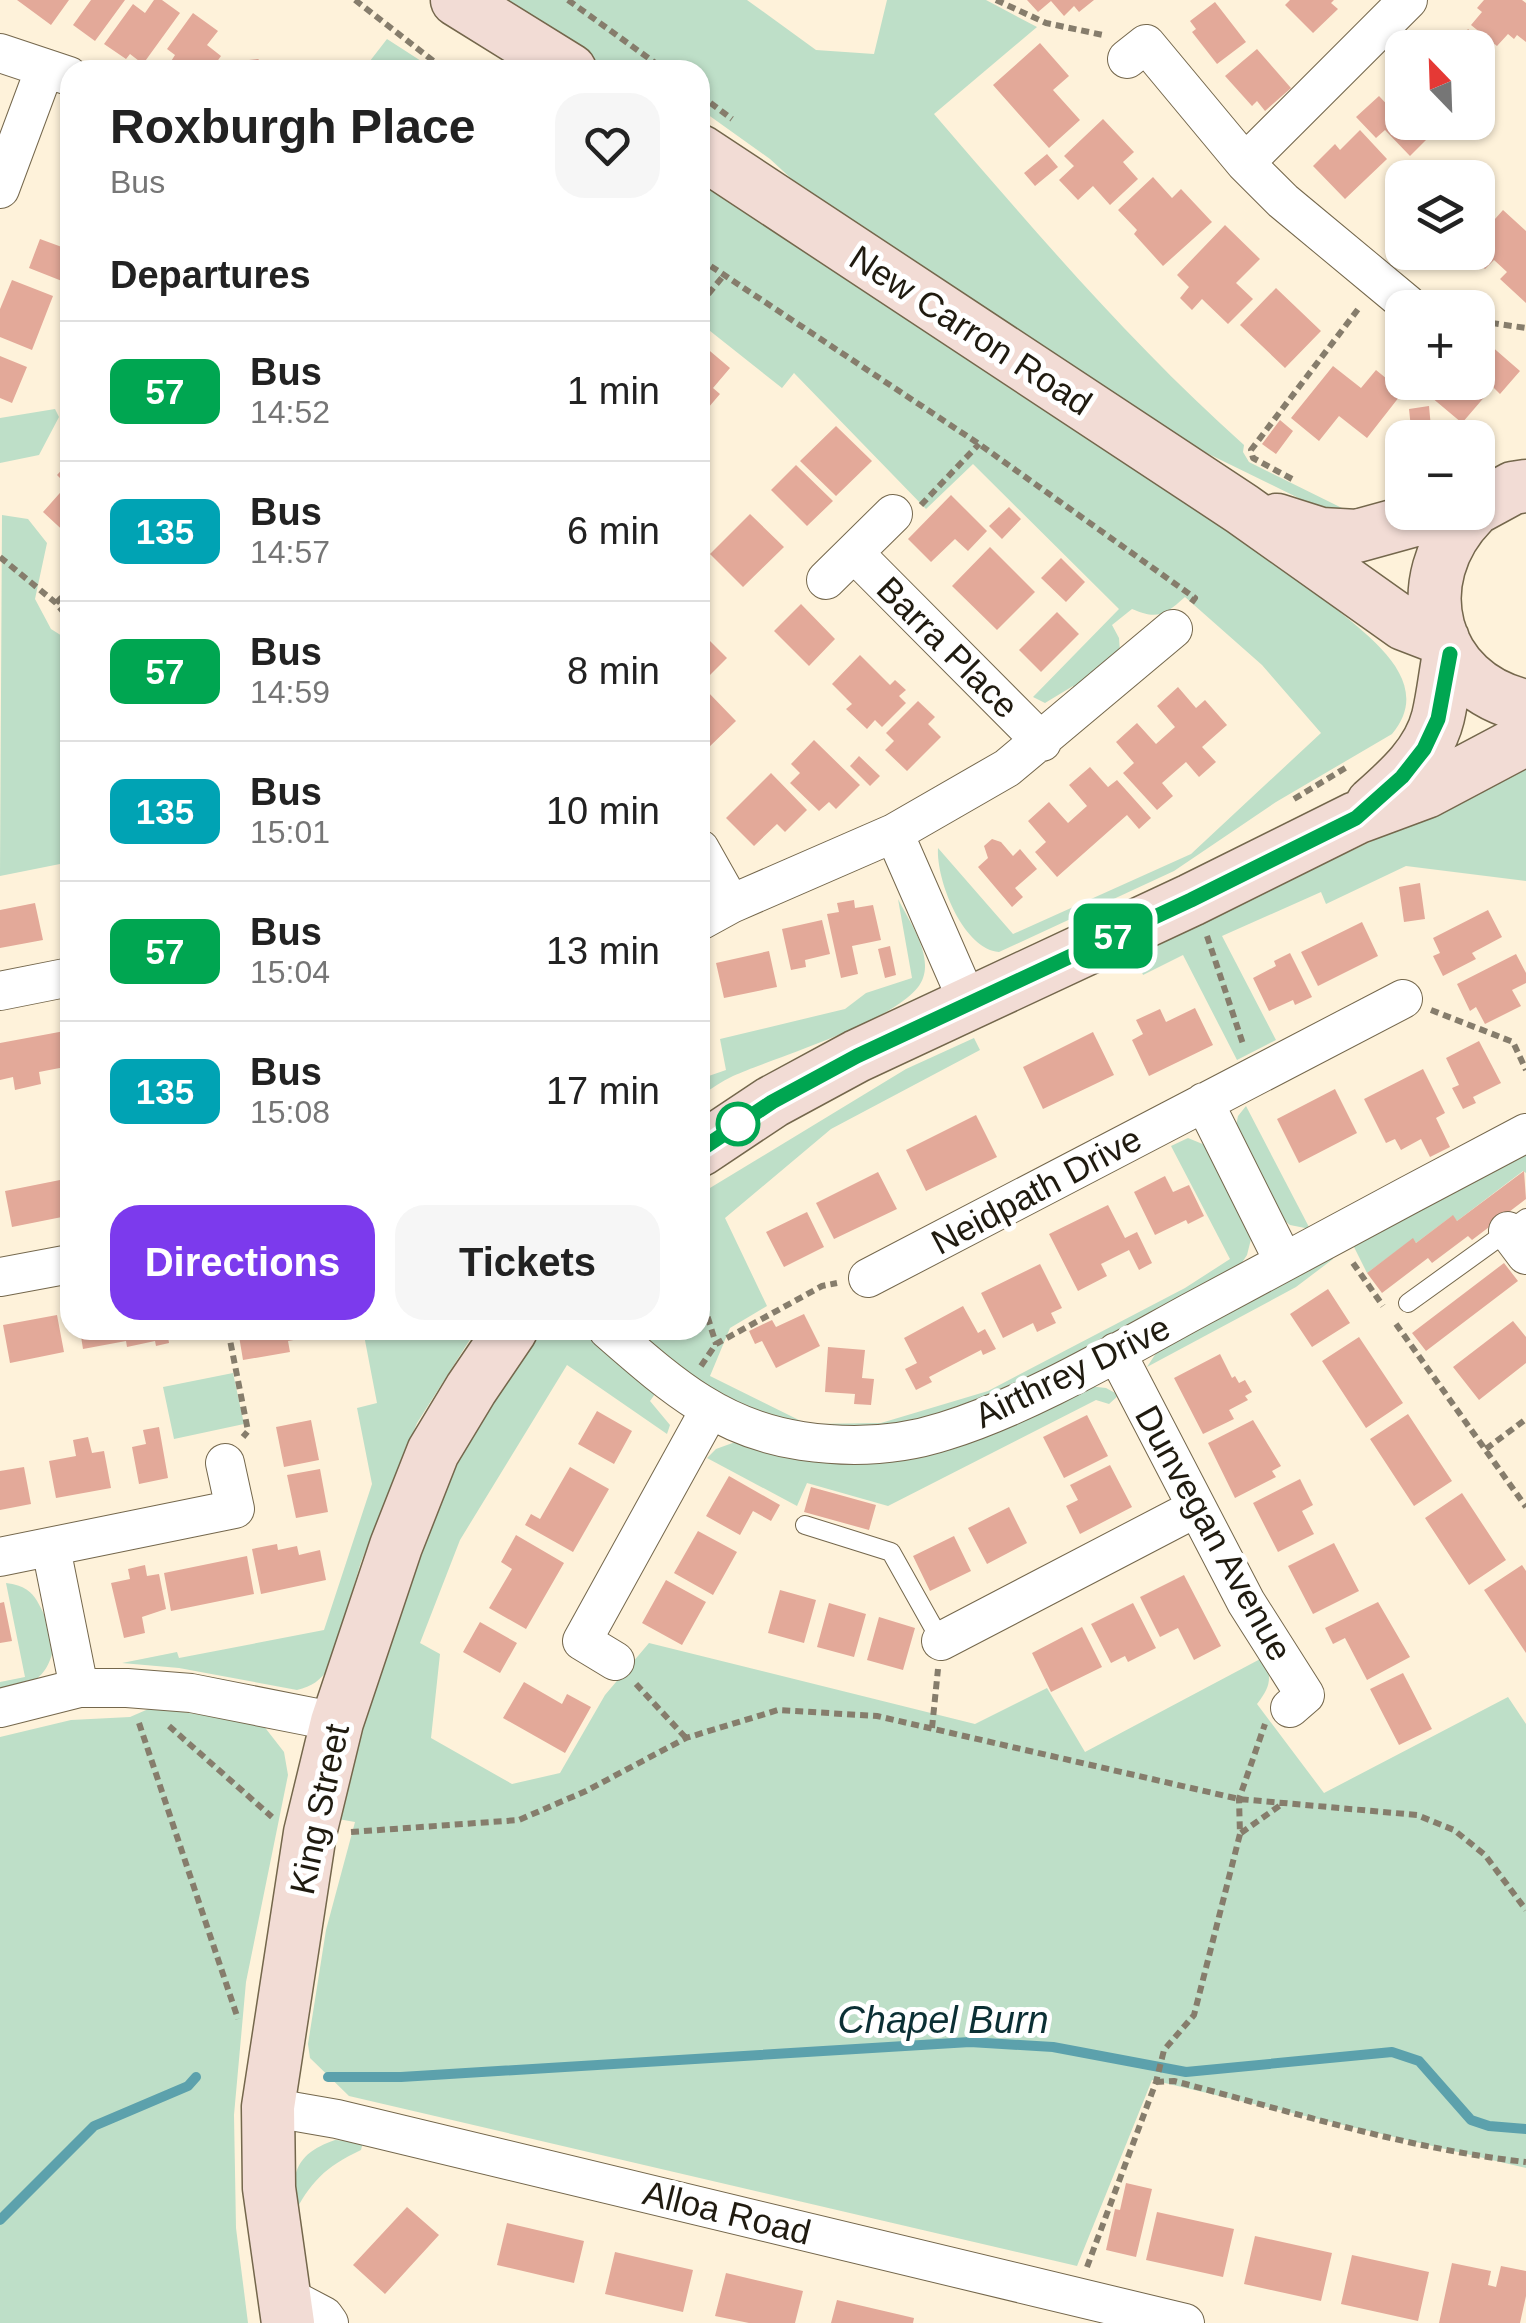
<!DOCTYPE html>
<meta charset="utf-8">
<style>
:root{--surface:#fff;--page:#f6f6f6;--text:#222;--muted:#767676;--line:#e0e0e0;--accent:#7c3aed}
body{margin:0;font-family:Helvetica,sans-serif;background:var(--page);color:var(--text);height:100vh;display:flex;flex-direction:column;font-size:38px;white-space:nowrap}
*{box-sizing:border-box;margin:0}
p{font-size:32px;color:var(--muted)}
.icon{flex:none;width:55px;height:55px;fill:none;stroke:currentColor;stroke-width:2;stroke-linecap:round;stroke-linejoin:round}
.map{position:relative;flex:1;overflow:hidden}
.sheet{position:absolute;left:60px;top:60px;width:650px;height:1280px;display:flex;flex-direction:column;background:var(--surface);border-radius:30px;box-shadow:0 2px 8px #0004}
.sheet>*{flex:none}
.badge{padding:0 20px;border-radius:15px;font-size:35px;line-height:65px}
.needle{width:65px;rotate:337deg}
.tools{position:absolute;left:1385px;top:30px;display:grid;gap:20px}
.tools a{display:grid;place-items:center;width:110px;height:110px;border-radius:20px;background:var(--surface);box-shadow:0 2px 8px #0004;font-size:50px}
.map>.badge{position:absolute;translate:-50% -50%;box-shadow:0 0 0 5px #fff}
h2{padding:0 50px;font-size:38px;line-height:90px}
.round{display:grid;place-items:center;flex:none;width:105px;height:105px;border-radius:30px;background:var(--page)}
.headline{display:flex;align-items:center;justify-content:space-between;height:170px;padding:0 50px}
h1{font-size:48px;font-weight:800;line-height:75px}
.button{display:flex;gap:20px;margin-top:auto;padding:20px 50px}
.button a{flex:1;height:115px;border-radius:30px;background:var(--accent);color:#fff;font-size:40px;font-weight:800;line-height:115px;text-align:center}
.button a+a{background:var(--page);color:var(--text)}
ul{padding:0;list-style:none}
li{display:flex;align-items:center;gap:30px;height:140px;padding:0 50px;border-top:2px solid var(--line)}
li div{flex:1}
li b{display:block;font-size:38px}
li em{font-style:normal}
li .badge{min-width:110px;font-weight:700;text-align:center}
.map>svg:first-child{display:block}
</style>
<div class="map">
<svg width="1526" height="2323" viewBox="0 0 1526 2323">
<rect width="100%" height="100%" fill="#fef2da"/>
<path fill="#bedfc8" d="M503 0H747L816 50 874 54 887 0H986L1037 27 934 114C1033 229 1131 344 1244 445L1243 452 1249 462 1344 509 1325 511 1137 419 847 230 770 159 700 109V70L600 67Z
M387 39 435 70H363Z
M700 181 1029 401 1339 593 1335 608C1371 638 1435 683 1392 734L1276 802 1174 871 999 952C963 949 936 880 938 848L1013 934 1191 854 1321 733 1262 665 1185 597C1165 615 1157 620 1132 609L1112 625 1119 638 1120 652 1078 693 1073 686 1045 703 1033 697 1119 609 973 464 926 509 794 373 782 388 700 323Z
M55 409 59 417 39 455 0 463V418Z
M2 515 28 519 47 543 35 599 51 629 70 641V862L0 876Z
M1526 769V881L1406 866 1326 904 1321 892 1222 936 1276 1040 1237 1060 1183 955 1143 975 1133 947 1336 858Z
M898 899C909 921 932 953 923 978 910 1018 772 1058 733 1076 722 1081 711 1089 700 1096V1079L726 1070 720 1039 845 1009 866 993 912 978Z
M974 1038 980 1050 831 1129 725 1218 767 1306 730 1328 710 1376 807 1424 881 1423 988 1391 1185 1288 1230 1259 1171 1146 1188 1138 1205 1145 1250 1221 1251 1239 1247 1255 1237 1270 956 1416 869 1432 786 1426 700 1387 630 1330H700V1194L906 1069Z
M1246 1106 1310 1229 1290 1225 1279 1216 1236 1126 1238 1116Z
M1526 1148V1173L1523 1171 1457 1221 1452 1216 1416 1243 1413 1239 1367 1273 1352 1243Z
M1331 1255 1333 1259 1296 1287 1147 1367 1164 1341Z
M363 1330H476L417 1423 361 1562 329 1668C320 1681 312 1686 297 1690L179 1668 122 1663 177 1652 179 1658 324 1630 372 1484 357 1408 377 1403Z
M551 1330 592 1331 657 1391 650 1401 670 1425 667 1434 567 1365 460 1540 420 1643 440 1654 431 1738 512 1784 560 1773 605 1695 649 1643 975 1724 1047 1688 1085 1752 1264 1657C1272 1678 1271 1686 1257 1704L1324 1793 1508 1697 1526 1724V2168L1152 2080 1077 2266 349 2096 310 2058 308 2044 326 1930 355 1822 338 1819 379 1670 439 1490 534 1337Z
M233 1373 244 1424 174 1439 163 1387Z
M1088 1386 1106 1388 1119 1395 1109 1404 1096 1400 888 1506 807 1483 797 1506 707 1458 716 1449 738 1441 815 1459Z
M6 1583C43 1587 35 1611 57 1631 49 1676 43 1680 0 1695V1682L25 1677Z
M153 1707 263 1725 284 1752 288 1775 246 1982 234 2115 236 2228 248 2323H0V1737L71 1720 130 1717Z
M335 2140 363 2142 361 2150C325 2167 310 2182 292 2218 294 2176 290 2156 335 2140Z"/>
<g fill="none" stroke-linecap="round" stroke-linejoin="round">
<path stroke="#5ca1ac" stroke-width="10" d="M328 2077H401L970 2042 1053 2047 1186 2072 1392 2052 1419 2061 1471 2120 1489 2126 1526 2129
M0 2220 94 2126 188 2086 196 2077"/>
</g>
<path fill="#e3a999" d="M17 0H69L51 25Z
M91 0H125L95 41 73 25Z
M154 0H162L180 13 143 64 130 54 126 59 104 44 133 4 145 13Z
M1027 0H1094L1079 12 1074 6 1064 16 1051 1 1038 12Z
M1290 0H1334L1331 3 1338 9 1313 33 1285 5Z
M1484 0H1522L1526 3V42L1517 35 1514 39 1508 34 1497 46 1471 25 1482 12 1477 8Z
M1215 2 1246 42 1217 64 1192 32 1196 29 1190 21Z
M193 13 218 31 207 45 221 56 211 70H174L168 66 175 55 167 49Z
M1468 29 1490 47 1482 57 1493 66 1478 84V48H1453Z
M1040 43 1069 76 1053 90 1080 120 1049 148 993 85Z
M1257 49 1291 88 1265 111 1257 101 1252 106 1225 76Z
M258 59 265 65V70H225L231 61 243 70 249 60Z
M1379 96 1395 113 1402 106V122H1444L1410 156 1385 130 1376 138 1356 117Z
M1103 119 1134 152 1123 162 1138 179 1110 205 1093 186 1078 200 1059 180 1074 166 1064 156Z
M1360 130 1387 159 1345 199 1313 166 1335 144 1340 150Z
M1047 154 1058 167 1035 186 1024 173Z
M1153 177 1172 198 1181 189 1212 222 1163 266 1134 234 1137 230 1118 210Z
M1503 210 1526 231V303L1500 279 1507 272 1494 260 1485 269 1467 252H1478V238Z
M1225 225 1260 259 1236 283 1253 299 1228 324 1202 299 1192 310 1180 298 1189 287 1177 275Z
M40 239 70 250 67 283 29 268Z
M12 280 53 296 32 350 0 337V309Z
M1276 288 1321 331 1285 368 1240 325Z
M1482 338 1520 371 1500 394 1493 387 1462 423 1431 397 1443 382H1478V343Z
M704 346 730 368 713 388 720 394 708 408 700 401V351Z
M0 356 27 367 12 403 0 398Z
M1333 366 1361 388 1376 370 1403 392 1367 438 1339 416 1319 441 1291 418Z
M1429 406 1432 438H1412L1409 409Z
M1280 420 1293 431 1276 454 1262 444Z
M836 426 872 461 836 496 800 461Z
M70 461V537L43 512 67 485 57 475Z
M796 465 833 501 807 526 771 490Z
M951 495 987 531 968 551 955 539 931 562 908 539Z
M1009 507 1021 519 1002 539 989 526Z
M750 514 784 547 743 587 710 554Z
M990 547 1035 592 997 630 952 586Z
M1061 558 1085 582 1066 602 1041 578Z
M801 604 835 639 809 666 774 631Z
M1057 612 1079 634 1041 672 1019 650Z
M700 631 727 658 700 685Z
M860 655 890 685 895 680 906 690 899 696 906 703 882 727 875 720 867 729 846 709 852 704 832 684Z
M1178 687 1196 708 1205 700 1227 725 1202 747 1216 762 1199 777 1186 762 1162 783 1173 796 1157 810 1123 773 1134 763 1116 742 1137 723 1156 744 1175 727 1157 706Z
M705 689 736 721 707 749 700 741V694Z
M918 701 935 717 928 724 941 737 907 771 885 750 894 741 886 733Z
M814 740 860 785 836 809 829 802 819 811 790 783 800 773 791 764Z
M859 756 880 776 870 786 850 766Z
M1090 767 1108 787 1117 780 1151 818 1139 829 1127 815 1057 877 1035 852 1046 842 1028 821 1049 802 1068 823 1087 806 1069 785Z
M771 773 807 810 785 832 777 824 754 846 726 818Z
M992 839 1001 842 1013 856 1020 849 1037 869 1015 888 1023 897 1012 907 978 867 988 858 984 846Z
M1420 883 1425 919 1404 922 1399 887Z
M70 897V935L67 936 60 899Z
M854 900 855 908 873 905 881 940 852 946 858 974 841 978 827 914 839 912 837 903Z
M35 903 43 940 0 948V910Z
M1488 910 1502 937 1472 953 1476 959 1443 976 1433 956 1440 953 1433 938Z
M822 920 830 954 805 960 806 967 791 970 782 929Z
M1362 922 1378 956 1318 986 1301 952Z
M890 946 896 975 885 978 878 949Z
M769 951 777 987 724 998 716 963Z
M1290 953 1312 997 1295 1005 1293 1000 1269 1011 1253 978 1276 966 1274 961Z
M1516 954 1526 973V983L1512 990 1521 1006 1485 1024 1476 1007 1470 1011 1457 984Z
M1195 1008 1213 1045 1149 1076 1132 1040 1143 1034 1136 1020 1160 1009 1166 1022Z
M70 1030V1066L39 1072 41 1084 15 1090 13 1077 0 1080V1043Z
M1093 1032 1114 1075 1043 1109 1023 1067Z
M1479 1041 1501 1083 1473 1097 1476 1103 1463 1109 1452 1088 1459 1085 1446 1058Z
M1423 1069 1445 1113 1436 1118 1450 1147 1430 1157 1421 1139 1401 1150 1395 1139 1386 1143 1364 1099Z
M1335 1089 1357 1133 1299 1163 1277 1119Z
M976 1115 997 1157 926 1191 906 1150Z
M1524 1171 1526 1199 1472 1240 1468 1236 1432 1263 1428 1258 1382 1293 1367 1273 1413 1238 1416 1243 1453 1215 1457 1221Z
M878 1172 897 1209 834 1239 816 1203Z
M1165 1176 1173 1192 1189 1185 1204 1216 1188 1224 1186 1220 1155 1235 1134 1192Z
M60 1180 67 1216 12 1227 5 1191Z
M1108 1205 1125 1238 1137 1232 1152 1263 1139 1270 1129 1250 1101 1264 1107 1276 1078 1291 1049 1234Z
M807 1212 824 1247 784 1267 766 1232Z
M1504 1263 1518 1281 1426 1351 1412 1333Z
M1040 1264 1062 1308 1051 1313 1056 1323 1037 1332 1033 1323 1003 1338 981 1293Z
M1328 1289 1350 1323 1312 1347 1290 1314Z
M963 1306 978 1333 985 1329 996 1349 983 1355 981 1350 956 1363 929 1377 932 1382 916 1390 905 1369 917 1363 904 1338Z
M804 1314 820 1346 776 1368 762 1341 755 1344 749 1331 772 1320 776 1327Z
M57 1315 64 1352 10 1363 3 1325Z
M1513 1321 1526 1337V1363L1479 1400 1453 1367Z
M80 1330H167L169 1343 156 1346 155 1341 127 1347 126 1341 83 1349Z
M238 1330H337V1332L288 1341 290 1352 243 1360Z
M1359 1337 1403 1403 1366 1428 1322 1361Z
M828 1347 865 1350 862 1378 874 1379 871 1405 854 1404 855 1394 825 1392Z
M1220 1354 1232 1378 1235 1376 1239 1383 1245 1380 1252 1392 1245 1396 1248 1400 1229 1410 1234 1419 1203 1434 1174 1378Z
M597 1411 632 1431 614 1464 578 1444Z
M1408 1414 1452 1481 1414 1506 1370 1439Z
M1087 1415 1108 1456 1064 1478 1043 1437Z
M311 1420 319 1460 284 1467 276 1427Z
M1253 1420 1281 1466 1272 1471 1276 1477 1235 1498 1208 1443Z
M159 1427 168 1478 139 1484 132 1447 146 1444 143 1430Z
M88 1437 92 1453 104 1451 111 1488 56 1498 49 1461 76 1456 73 1440Z
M1110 1465 1132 1507 1080 1534 1066 1506 1078 1500 1070 1485Z
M24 1467 31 1504 0 1510V1471Z
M570 1467 609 1489 573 1552 525 1525 531 1514 540 1519Z
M320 1469 328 1512 296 1518 287 1475Z
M729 1476 780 1505 771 1521 753 1511 740 1535 706 1516Z
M1300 1479 1313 1505 1302 1511 1314 1534 1278 1552 1253 1503Z
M811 1487 876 1505 869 1530 804 1512Z
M1462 1493 1506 1560 1469 1585 1425 1518Z
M1009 1507 1027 1543 987 1564 968 1528Z
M698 1531 737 1552 713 1595 674 1573Z
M516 1535 564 1563 526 1629 489 1608 512 1569 501 1562Z
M954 1536 971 1571 930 1591 913 1556Z
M1334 1543 1359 1591 1313 1614 1288 1566Z
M277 1544 278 1550 297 1546 299 1555 320 1550 326 1580 261 1594 252 1549Z
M247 1556 254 1594 171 1611 164 1573Z
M145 1565 147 1576 159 1574 166 1609 142 1617 145 1633 124 1638 111 1583 130 1579 128 1569Z
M1522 1565 1526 1571V1653L1484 1590Z
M1184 1575 1221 1646 1194 1660 1178 1628 1160 1637 1140 1597Z
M666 1580 706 1602 682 1645 642 1623Z
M780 1590 816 1600 804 1643 768 1633Z
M4 1602 12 1641 0 1643V1603Z
M1378 1602 1410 1657 1367 1680 1345 1638 1333 1644 1325 1628Z
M829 1603 866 1614 854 1657 817 1647Z
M1133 1603 1156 1648 1128 1662 1125 1656 1111 1663 1091 1624Z
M879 1617 915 1628 903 1670 867 1660Z
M480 1622 517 1643 500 1673 463 1652Z
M1082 1627 1102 1667 1051 1692 1032 1653Z
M1403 1673 1432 1729 1399 1745 1370 1689Z
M524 1682 562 1704 567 1694 591 1707 565 1753 503 1718Z
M1126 2183 1152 2189 1136 2257 1106 2250 1115 2209 1120 2210Z
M407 2207 439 2235 385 2294 353 2265Z
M1157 2212 1234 2229 1223 2277 1146 2260Z
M507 2223 584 2241 574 2283 497 2265Z
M1255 2236 1332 2253 1321 2301 1244 2284Z
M615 2252 693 2270 683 2312 605 2294Z
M1352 2255 1429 2272 1418 2321 1341 2304Z
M1452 2263 1491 2271 1488 2285 1496 2287 1501 2266 1526 2271V2296L1520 2323H1439Z
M726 2273 803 2291 795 2323H749L715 2316Z
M837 2300 914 2318 913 2323H831Z"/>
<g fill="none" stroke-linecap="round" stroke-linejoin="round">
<g stroke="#74674c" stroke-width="20">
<path id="lane" d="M1408 1303 1526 1218
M805 1525 891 1552 941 1641"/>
</g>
<g stroke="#74674c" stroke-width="40">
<path id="street" d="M0 53 69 76
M1127 59 1146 44 1245 163
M0 189 45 68
M1405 308 1407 304 1283 201 1245 163 1408 0
M854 553 1042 742
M826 580 893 514
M894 833 968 1002
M700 849 731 904
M700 921 731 904 894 833 1007 768 1173 629
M0 991 70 977
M1204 1102 1284 1262
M1508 1231 1526 1255
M0 1277 70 1264
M868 1278 1403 999
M608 1330C669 1383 719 1429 802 1441 850 1448 899 1446 945 1431 1026 1406 1116 1353 1191 1312 1302 1252 1414 1192 1526 1133
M1116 1352 1246 1602 1305 1695 1290 1708
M51 1548 79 1688
M0 1557 235 1509 225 1463
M941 1641 1196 1508
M615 1661 582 1641 709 1411
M0 1708 79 1688H127L191 1693 337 1722
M268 2107 337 2119 1185 2323
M284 2295 324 2316 329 2323"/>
</g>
<g stroke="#74674c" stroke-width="55">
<path id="secondary" d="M457 0 570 70
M700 151 1242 509 1404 624 1443 639
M1478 507 1513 488 1526 486
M1472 512C1405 580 1431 685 1526 706
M1277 520 1321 534 1357 536 1444 512
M1372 804C1399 780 1429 754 1438 717 1443 696 1445 675 1449 654
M700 1150 772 1102 857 1056 1191 900 1356 818 1426 792 1526 739
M288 2323 269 2188 268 2107 310 1833 337 1722 396 1546 433 1452 471 1389 511 1330"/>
</g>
<path stroke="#867d6c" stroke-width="6" stroke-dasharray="8 5" stroke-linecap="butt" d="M355 0 445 70
M568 0 665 70
M996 0 1046 23 1103 35
M700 95 732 119
M700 259 979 444 1195 598 1190 605
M700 304 724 275
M1478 321 1526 328
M1292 479 1253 458 1251 450 1359 308
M921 505 979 444
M0 557 56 603 70 620
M56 603 70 589
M1294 799 1347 767
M1207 936 1244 1047
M1431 1010 1513 1042 1526 1070
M1353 1263 1383 1306
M700 1292 716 1344
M1396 1324 1526 1507
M228 1330 248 1431 243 1437
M701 1366 716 1344 822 1286 837 1283
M1486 1449 1526 1419
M636 1684 686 1738
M139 1723 238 2019
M169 1726 272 1817
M932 1728 938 1669
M351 1832 519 1820 586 1791 686 1738 778 1710 877 1716 1239 1799 1417 1815 1454 1830 1485 1855 1526 1910
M1241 1833 1282 1804
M1156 2082 1174 2081C1290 2111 1407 2149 1526 2162
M1087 2267 1156 2082 1164 2050 1194 2015 1240 1834 1239 1799 1265 1724"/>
<use href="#lane" stroke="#fff" stroke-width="18"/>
<use href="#street" stroke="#fff" stroke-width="38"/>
<use href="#secondary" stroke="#f2dcd5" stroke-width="52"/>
</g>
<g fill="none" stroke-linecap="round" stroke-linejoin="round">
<g stroke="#fff" stroke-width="22">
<path id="line" d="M700 1150 772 1102 857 1056 1191 900 1356 818 1402 777 1424 749 1438 719 1450 654"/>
</g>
<use href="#line" stroke="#00a651" stroke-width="15"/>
</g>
<circle fill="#fff" stroke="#00a651" stroke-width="5" cx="738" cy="1124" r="20"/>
<g text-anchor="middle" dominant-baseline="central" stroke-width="10" stroke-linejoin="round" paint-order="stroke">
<g font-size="35" fill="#201b10" stroke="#fff">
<text transform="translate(971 330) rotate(33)">New Carron Road</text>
<text transform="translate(948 647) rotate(45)">Barra Place</text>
<text transform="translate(1036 1190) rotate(-28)">Neidpath Drive</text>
<text transform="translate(1072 1371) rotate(-26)">Airthrey Drive</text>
<text transform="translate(1214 1533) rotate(61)">Dunvegan Avenue</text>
<text transform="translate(319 1809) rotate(-78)">King Street</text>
<text transform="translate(727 2212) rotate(14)">Alloa Road</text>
</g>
<g font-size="38" font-style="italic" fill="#0b2f34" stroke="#fff">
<text x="943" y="2020">Chapel Burn</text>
</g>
</g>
</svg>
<div class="tools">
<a><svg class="needle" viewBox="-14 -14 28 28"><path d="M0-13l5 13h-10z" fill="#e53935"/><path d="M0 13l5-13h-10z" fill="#767676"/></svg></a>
<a><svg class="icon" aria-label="layers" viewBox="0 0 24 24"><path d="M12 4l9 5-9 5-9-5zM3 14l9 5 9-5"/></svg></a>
<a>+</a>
<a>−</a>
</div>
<b class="badge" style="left:1113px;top:936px;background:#00a651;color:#fff">57</b>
<section class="sheet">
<div class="headline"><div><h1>Roxburgh Place</h1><p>Bus</p></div><a class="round"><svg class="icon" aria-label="heart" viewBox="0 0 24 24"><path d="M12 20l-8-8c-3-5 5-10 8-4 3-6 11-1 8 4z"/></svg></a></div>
<h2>Departures</h2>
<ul>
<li><span class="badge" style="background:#00a651;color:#fff">57</span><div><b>Bus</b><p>14:52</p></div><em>1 min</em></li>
<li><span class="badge" style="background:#00a3b4;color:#fff">135</span><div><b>Bus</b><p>14:57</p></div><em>6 min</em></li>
<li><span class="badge" style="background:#00a651;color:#fff">57</span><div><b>Bus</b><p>14:59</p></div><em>8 min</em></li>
<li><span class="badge" style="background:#00a3b4;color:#fff">135</span><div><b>Bus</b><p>15:01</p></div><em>10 min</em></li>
<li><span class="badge" style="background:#00a651;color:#fff">57</span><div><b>Bus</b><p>15:04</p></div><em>13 min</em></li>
<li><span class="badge" style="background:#00a3b4;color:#fff">135</span><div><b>Bus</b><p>15:08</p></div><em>17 min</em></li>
</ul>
<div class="button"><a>Directions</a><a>Tickets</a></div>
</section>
</div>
